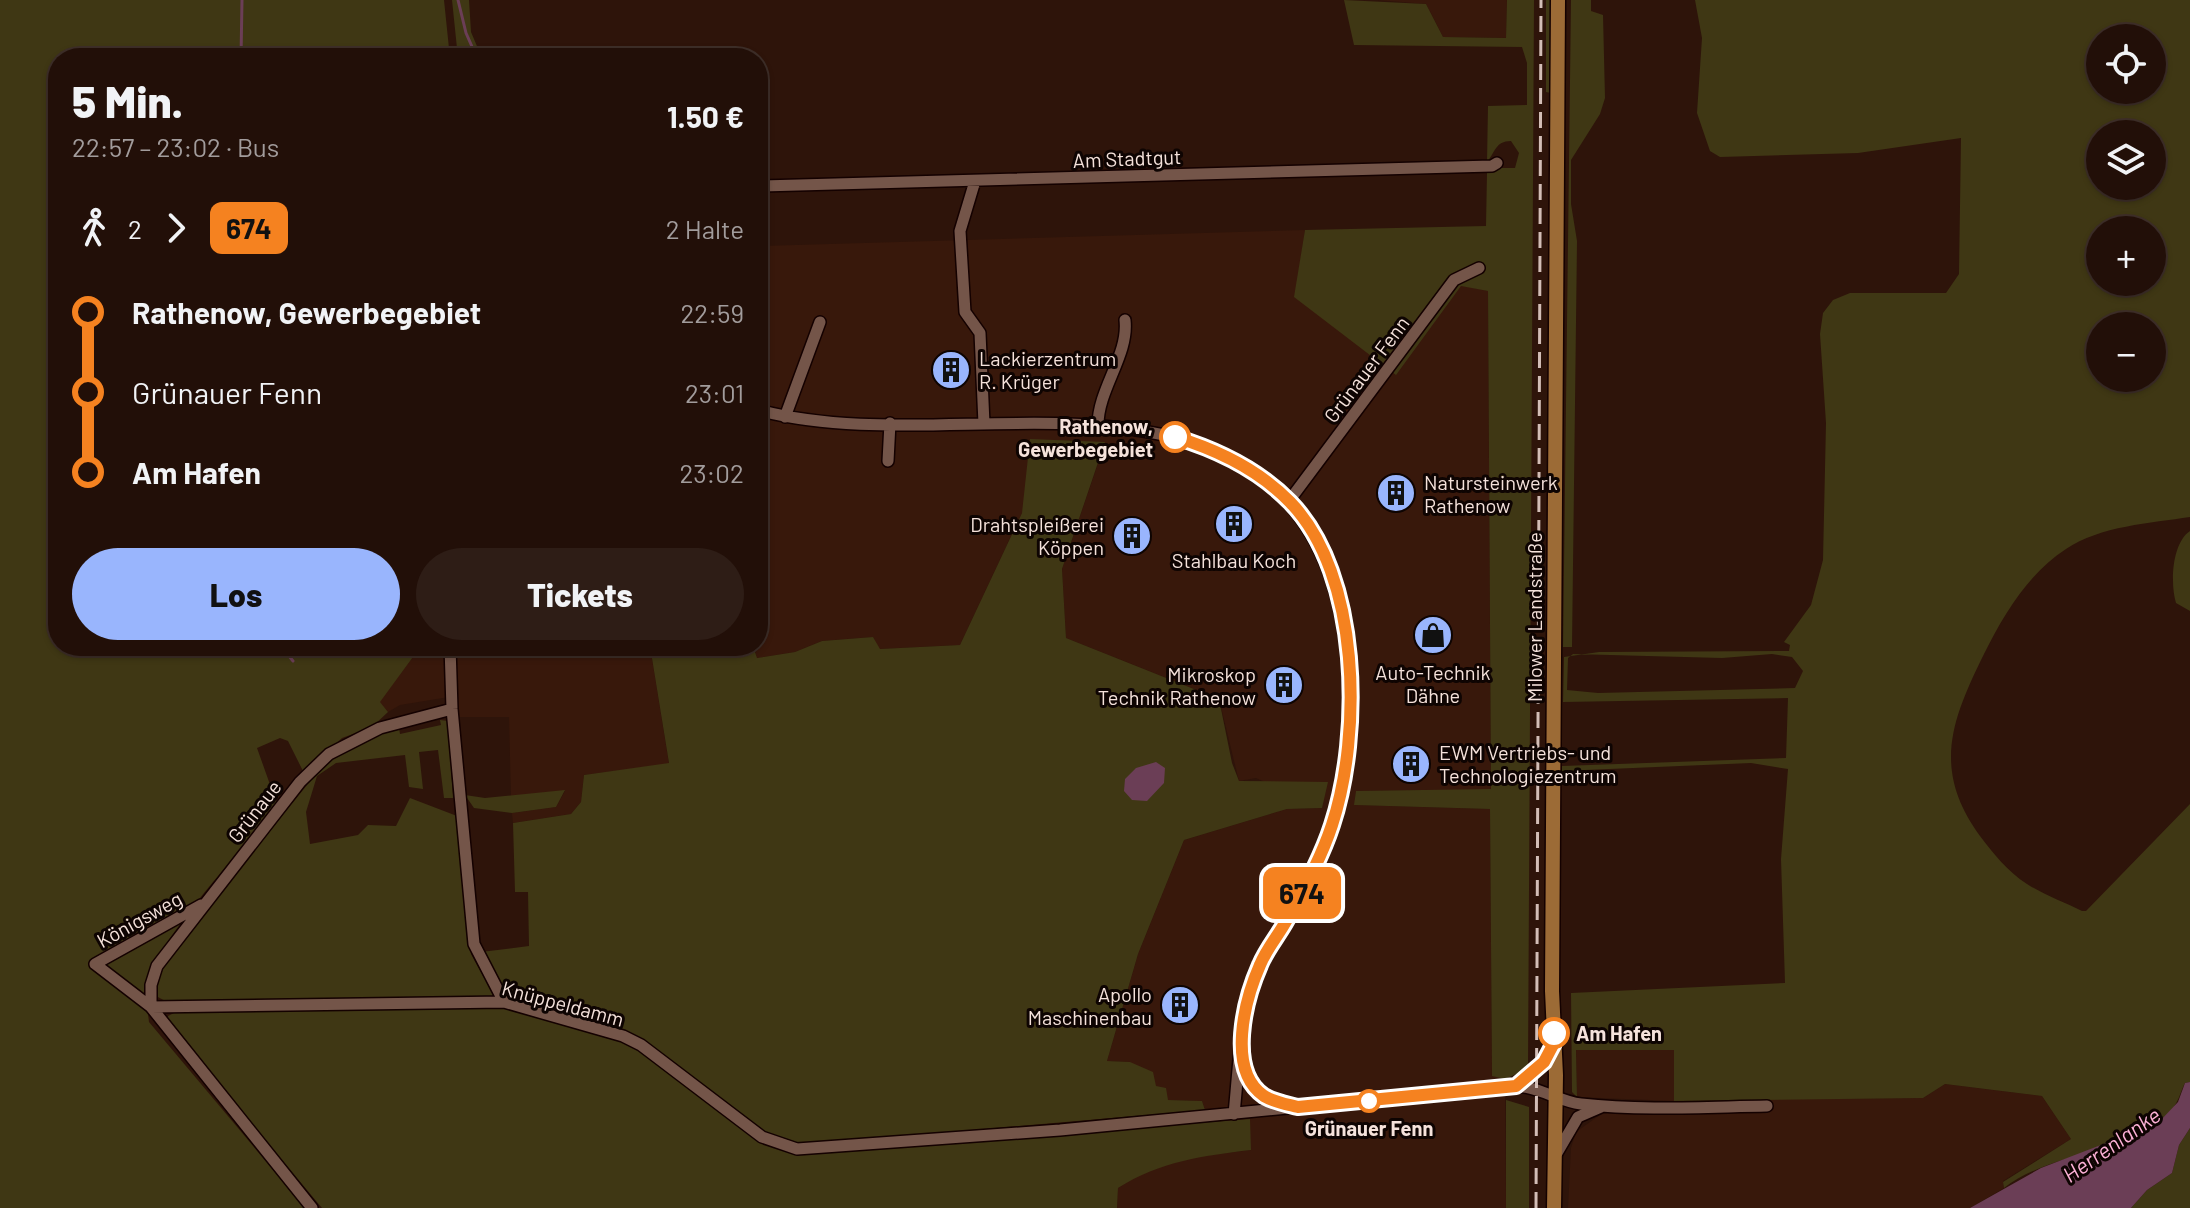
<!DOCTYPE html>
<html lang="de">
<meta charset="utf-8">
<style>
:root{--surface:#220f08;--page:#2e1d16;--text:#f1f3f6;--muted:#a29c9c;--line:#3f2f29;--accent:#99b5fd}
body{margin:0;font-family:Barlow,sans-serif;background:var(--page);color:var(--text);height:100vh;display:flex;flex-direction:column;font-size:30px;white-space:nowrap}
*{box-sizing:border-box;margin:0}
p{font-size:26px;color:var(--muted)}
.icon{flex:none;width:44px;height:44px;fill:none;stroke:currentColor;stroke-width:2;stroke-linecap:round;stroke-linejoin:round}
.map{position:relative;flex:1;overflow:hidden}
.sheet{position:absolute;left:48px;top:48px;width:720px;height:608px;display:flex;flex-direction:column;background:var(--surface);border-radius:32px;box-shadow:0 2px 6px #0004,0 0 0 2px var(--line)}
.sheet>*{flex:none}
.badge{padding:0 16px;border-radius:12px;font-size:28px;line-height:52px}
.fabs{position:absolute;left:2086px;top:24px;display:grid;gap:16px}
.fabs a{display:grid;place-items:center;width:80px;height:80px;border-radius:50%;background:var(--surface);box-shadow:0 2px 6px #0004,0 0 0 2px var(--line);font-size:40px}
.map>.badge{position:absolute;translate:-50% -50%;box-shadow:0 0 0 4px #fff}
.legs{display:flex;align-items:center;gap:12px;height:88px;padding:0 24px;font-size:26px}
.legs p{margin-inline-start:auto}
.overview{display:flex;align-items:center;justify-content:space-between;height:136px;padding:0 24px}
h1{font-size:44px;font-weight:800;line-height:60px}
.button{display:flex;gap:16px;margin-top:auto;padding:16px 24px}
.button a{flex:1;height:92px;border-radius:48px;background:var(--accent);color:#111;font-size:32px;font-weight:800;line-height:92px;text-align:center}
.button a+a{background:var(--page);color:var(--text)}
ul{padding:0 24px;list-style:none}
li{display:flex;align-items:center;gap:28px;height:80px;font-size:30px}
li i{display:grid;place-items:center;width:12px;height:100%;margin:0 10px;background:currentColor}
li i::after{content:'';width:20px;height:20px;margin:-10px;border:6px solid;border-radius:50%;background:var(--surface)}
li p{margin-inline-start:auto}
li:first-child i{background:linear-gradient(#0000 50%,currentColor 0)}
li:last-child i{background:linear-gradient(currentColor 50%,#0000 0)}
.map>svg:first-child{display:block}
</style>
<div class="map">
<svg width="2190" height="1208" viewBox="0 0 2190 1208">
<rect width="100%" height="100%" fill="#2e140a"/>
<path fill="#38180b" d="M1378 0H1507L1506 38 1443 37 1426 4Z
M1305 230 1295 297 1461 285 1488 291 1491 790 1356 791 1355 805 1490 809 1492 1075 1505 1079 1506 1208H1117L1118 1188 1146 1170 1184 1158 1251 1150 1167 1125 1166 1116 1205 1110 1202 1101 1168 1100 1130 1062 1107 1061 1138 954 1184 840 1287 809 1322 808 1256 778 1239 781 1219 699 1066 638 1062 569 1105 443 1022 513 960 645 879 649 873 637 822 641 795 652 757 658 753 646H758V246Z
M421 646H447L449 697 400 705 388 712 379 702Z
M453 646H650L669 764 584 775 581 802 571 814 513 823 512 813 556 807 565 791 511 796 509 717H459Z
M1576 1050H1675L1674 1101 1577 1097Z
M1945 1084 2042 1096 2071 1139 2003 1181 2004 1188 1970 1208H1568L1571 1148 1576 1132 1607 1110 1730 1112 1750 1099 1923 1098Z"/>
<path fill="#3f3714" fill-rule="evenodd" d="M0 0H444L450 58H58V646H421L380 702 388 712 372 727 342 738 304 773 288 741 280 738 257 748 278 807C247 844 149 947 146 991 145 1001 148 1012 149 1022L305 1208H0Z
M452 0H469L471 32 482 58H458Z
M1344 0 1426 4 1443 37 1506 38 1507 0H1534L1528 1069 1505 1079 1492 1076 1490 809 1354 805 1356 791 1491 789 1488 291 1461 286 1396 375 1294 297 1305 230 1486 226 1487 173 1496 168H1515L1519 153 1511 141C1495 141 1495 153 1487 162L1488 106 1527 105V63L1522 47 1354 45Z
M1546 0H1551V93L1546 92Z
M1571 0H1591V11L1603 15 1605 98 1600 114 1571 160V204L1577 241 1572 647H1563Z
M1695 0H2190V517C2151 523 2100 526 2066 549 2028 574 2004 614 1984 654 1951 721 1932 770 1980 836 1993 853 2008 872 2027 884 2044 895 2064 902 2082 911H2086L2190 804V1082L2185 1083C2180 1092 2179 1102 2171 1110 2135 1151 2047 1153 2004 1188L2003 1182 2071 1139 2042 1096 1945 1084 1923 1098 1674 1101V1050H1576L1577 1097 1572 1092 1571 993 1785 983 1781 859 1788 769 1751 763 1562 771V766L1786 758 1788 698 1563 702 1564 657 1599 652 1789 651 1790 645 1784 642 1811 605 1823 560 1826 423 1820 334 1823 313 1833 300 1850 293H1946L1959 274 1961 138 1858 153 1720 157 1710 151 1697 113 1702 38ZM2100 38H2152V90H2100ZM2100 134H2152V186H2100ZM2100 230H2152V282H2100ZM2100 326H2152V378H2100ZM1573 654 1722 658 1772 654 1792 657 1803 671 1795 688 1598 693 1567 690 1568 658Z
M1030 439 1105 442 1062 569 1066 638 1219 699 1232 763 1239 781 1328 782 1322 808 1287 809 1184 840 1138 954 1107 1061 1130 1062 1153 1072 1156 1086 1166 1088 1168 1100 1202 1101 1205 1110 796 1145 761 1131 642 1040 507 998 481 952 529 946 528 892H515L513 823 571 814 581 802 584 775 669 763 650 646H753L757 658 795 652 822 641 873 637 880 649 960 645 1022 513Z
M2190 531V611L2176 603C2170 583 2172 543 2190 531Z
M440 720 448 721 453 798H444L438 750 419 752 423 789 409 787 405 755 336 763 317 776 306 812 310 844 358 835 368 825 396 826 410 798 457 816 471 954 495 998 171 1004 156 996 161 967 319 770C344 749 367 736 399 728L400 734 441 725Z
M565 790 556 807 512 813 474 808 465 795 485 798Z
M366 1006 506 1009 632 1045 759 1139 795 1153 1250 1119 1251 1150C1202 1156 1161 1161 1118 1188L1117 1208H322L169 1026 168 1016 176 1012Z
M1506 1100 1529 1107V1208H1506Z
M2190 1128V1208H2131L2147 1190 2172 1173 2179 1145Z"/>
<path fill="#6b3e56" d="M1156 762 1165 768 1164 783 1147 801 1132 800 1124 791 1125 779 1136 768Z
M2190 1082V1128L2179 1145 2172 1173 2147 1190 2131 1208H1970L2041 1168 2158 1123 2178 1102 2185 1083Z"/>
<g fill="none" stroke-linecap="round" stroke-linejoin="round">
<path stroke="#6b3e56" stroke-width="3" d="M458 0 466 33 477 58
M241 58 242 0
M281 646 293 661"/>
<g stroke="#140100" stroke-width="14">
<path id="minor" d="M975 181 960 231 965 312 980 333 984 424
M758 186 1492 166 1497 163
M758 410C877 442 1020 410 1143 431 1280 453 1340 538 1348 672 1351 714 1351 756 1340 798 1328 842 1308 884 1285 924 1277 938 1266 951 1260 965 1240 1011 1239 1065 1234 1114
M785 417 820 322
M1098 425C1098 389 1129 355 1125 320
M888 461 890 423
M1289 501 1454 280 1479 268
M450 646 452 709 474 944 504 1002
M201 905 95 964 151 1007 312 1208
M151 1007 504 1002 623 1036 641 1045 762 1137 797 1149 1060 1130 1516 1086C1540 1087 1558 1101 1581 1104 1642 1111 1706 1107 1767 1106
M151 1007V985L157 966 300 782 329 754 380 728 452 709
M1244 1058C1246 1085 1263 1099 1288 1105
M1516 1086 1544 1062 1554 1043
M1557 1153 1578 1117 1601 1107"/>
</g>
<g stroke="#140100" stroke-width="17">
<path id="major" d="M1554 1208 1556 1075 1552 991 1558 0"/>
</g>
<use href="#minor" stroke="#745549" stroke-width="11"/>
<use href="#major" stroke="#9c6b36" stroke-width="14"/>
<path stroke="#d3beb7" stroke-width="3" stroke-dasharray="16 8" stroke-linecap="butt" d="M1536 1208 1541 0"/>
</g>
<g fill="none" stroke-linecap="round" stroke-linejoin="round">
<g stroke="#fff" stroke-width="18">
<path id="line-1" d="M1175 437C1218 450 1258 469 1290 502 1361 575 1362 734 1332 825 1321 859 1303 892 1285 923 1277 937 1266 950 1260 965 1245 999 1226 1070 1264 1096 1274 1102 1286 1104 1298 1107L1516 1086 1544 1062 1554 1043V1033"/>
</g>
<use href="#line-1" stroke="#f58220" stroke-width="12"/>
</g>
<defs>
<g id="building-disc" transform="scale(2)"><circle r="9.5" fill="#99b5fd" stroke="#0e0402"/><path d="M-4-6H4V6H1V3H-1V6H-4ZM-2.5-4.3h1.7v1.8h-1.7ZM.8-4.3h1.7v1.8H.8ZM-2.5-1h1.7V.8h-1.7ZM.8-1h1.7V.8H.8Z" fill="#111"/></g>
<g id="shop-disc" transform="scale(2)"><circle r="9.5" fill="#99b5fd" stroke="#0e0402"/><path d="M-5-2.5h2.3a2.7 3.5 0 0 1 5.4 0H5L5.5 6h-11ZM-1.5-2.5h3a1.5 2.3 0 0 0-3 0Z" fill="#111"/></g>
</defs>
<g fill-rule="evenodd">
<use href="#building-disc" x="951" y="370"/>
<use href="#building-disc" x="1396" y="493"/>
<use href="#building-disc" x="1234" y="524"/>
<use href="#building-disc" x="1132" y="536"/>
<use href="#shop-disc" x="1433" y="635"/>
<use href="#building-disc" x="1284" y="685"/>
<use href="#building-disc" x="1411" y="764"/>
<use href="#building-disc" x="1180" y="1005"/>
</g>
<g fill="#fff" stroke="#f58220" stroke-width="4">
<circle cx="1175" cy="437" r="14"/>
<circle cx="1554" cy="1033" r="14"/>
<circle cx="1369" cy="1101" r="10"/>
</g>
<g text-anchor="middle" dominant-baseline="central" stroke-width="6" stroke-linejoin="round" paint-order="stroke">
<g font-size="20" fill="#f5e2db" stroke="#0e0402">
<text transform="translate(1127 158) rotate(-2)">Am Stadtgut</text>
<text transform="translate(1366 369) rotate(-53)">Grünauer Fenn</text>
<text transform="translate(1534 617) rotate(-90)">Milower Landstraße</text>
<text transform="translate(254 811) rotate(-52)">Grünaue</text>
<text transform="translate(139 919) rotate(-29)">Königsweg</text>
<text transform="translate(563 1003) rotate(15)">Knüppeldamm</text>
</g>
<g font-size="20" fill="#f5e2db" stroke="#0e0402" text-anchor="start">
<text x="979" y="358">Lackierzentrum<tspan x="979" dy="23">R. Krüger</tspan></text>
<text x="1424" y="482">Natursteinwerk<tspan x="1424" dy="23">Rathenow</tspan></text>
<text x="1104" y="524" text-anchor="end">Drahtspleißerei<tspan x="1104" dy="23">Köppen</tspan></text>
<text x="1234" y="560" text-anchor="middle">Stahlbau Koch</text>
<text x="1433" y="672" text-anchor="middle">Auto-Technik<tspan x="1433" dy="23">Dähne</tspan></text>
<text x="1256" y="674" text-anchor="end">Mikroskop<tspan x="1256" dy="23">Technik Rathenow</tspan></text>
<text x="1439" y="752">EWM Vertriebs- und<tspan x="1439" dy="23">Technologiezentrum</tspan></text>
<text x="1152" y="994" text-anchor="end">Apollo<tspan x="1152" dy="23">Maschinenbau</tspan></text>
</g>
<g font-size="20" font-weight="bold" fill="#f5e2db" stroke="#0e0402" text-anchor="end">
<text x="1153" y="426">Rathenow,<tspan x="1153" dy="23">Gewerbegebiet</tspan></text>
<text x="1576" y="1033" text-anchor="start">Am Hafen</text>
<text x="1369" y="1128" text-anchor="middle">Grünauer Fenn</text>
</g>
<g font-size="22" font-style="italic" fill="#fdb1d7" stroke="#0e0402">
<text transform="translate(2111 1144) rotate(-35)">Herrenlanke</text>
</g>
</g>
</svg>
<div class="fabs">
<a><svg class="icon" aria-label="locate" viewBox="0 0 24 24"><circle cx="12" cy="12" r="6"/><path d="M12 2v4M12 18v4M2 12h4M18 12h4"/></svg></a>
<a><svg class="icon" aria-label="layers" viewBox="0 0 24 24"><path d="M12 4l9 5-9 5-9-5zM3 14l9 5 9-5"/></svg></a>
<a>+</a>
<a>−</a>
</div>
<b class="badge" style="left:1302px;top:893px;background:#f58220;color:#111">674</b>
<section class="sheet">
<div class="overview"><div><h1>5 Min.</h1><p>22:57 – 23:02 · Bus</p></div><b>1.50 €</b></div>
<div class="legs"><svg class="icon" aria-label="walk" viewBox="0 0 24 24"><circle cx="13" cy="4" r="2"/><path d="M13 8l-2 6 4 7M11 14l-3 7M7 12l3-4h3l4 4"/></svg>2<svg class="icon" aria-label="forward" viewBox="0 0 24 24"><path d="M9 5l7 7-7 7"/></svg><b class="badge" style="background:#f58220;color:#111">674</b><p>2 Halte</p></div>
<ul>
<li><i style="color:#f58220"></i><b>Rathenow, Gewerbegebiet</b><p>22:59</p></li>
<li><i style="color:#f58220"></i><span>Grünauer Fenn</span><p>23:01</p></li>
<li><i style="color:#f58220"></i><b>Am Hafen</b><p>23:02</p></li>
</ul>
<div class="button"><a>Los</a><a>Tickets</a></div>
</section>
</div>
